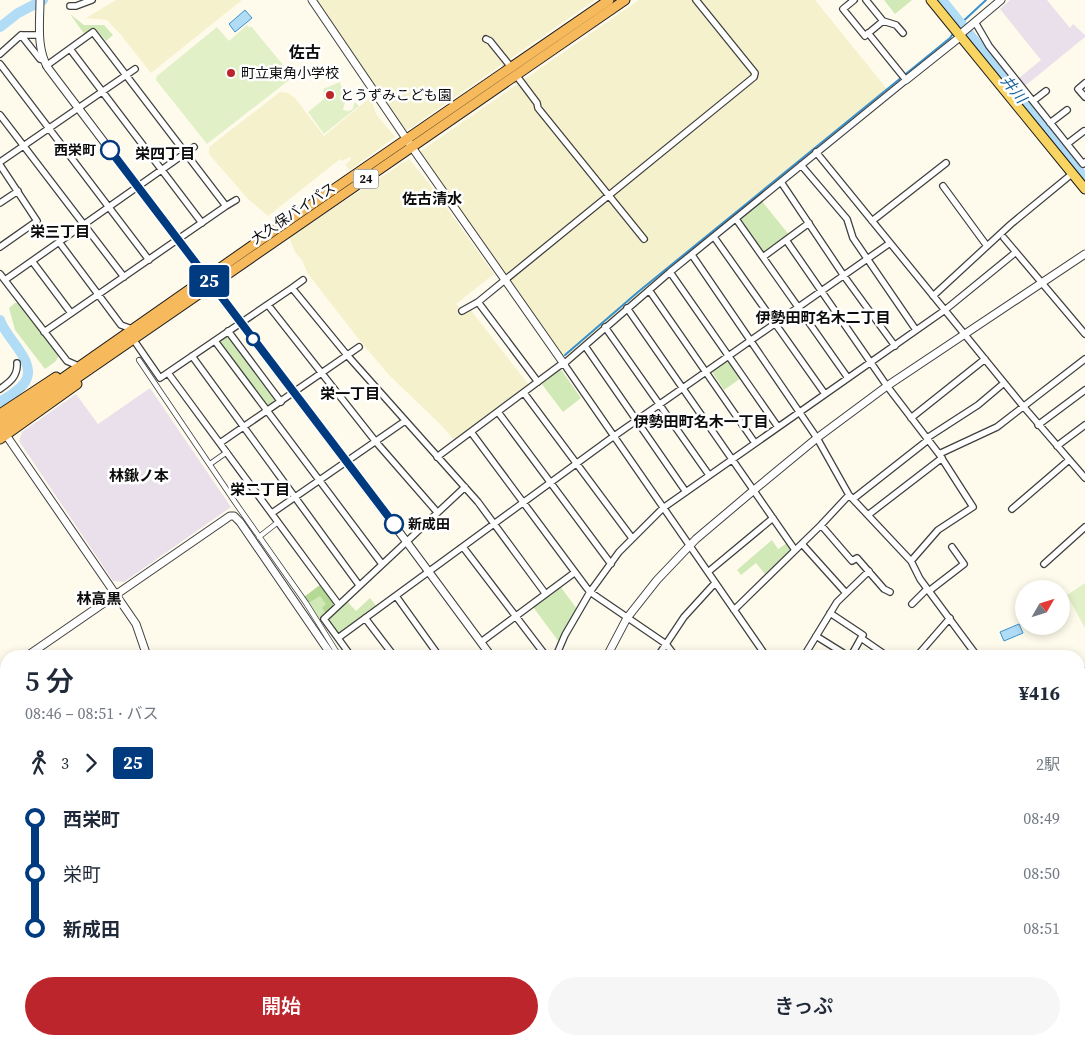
<!DOCTYPE html>
<html lang="ja">
<meta charset="utf-8">
<style>
:root{--surface:#fff;--page:#f6f6f7;--text:#1f2937;--muted:#747a83;--accent:#bc252c}
body{margin:0;font-family:"Source Serif 4","Noto Sans JP",serif;background:var(--page);color:var(--text);height:100vh;display:flex;flex-direction:column;font-size:19px;white-space:nowrap}
*{box-sizing:border-box;margin:0}
p{font-size:16px;color:var(--muted)}
.icon{flex:none;width:28px;height:28px;fill:none;stroke:currentColor;stroke-width:2;stroke-linecap:round;stroke-linejoin:round}
.map{position:relative;flex:1;overflow:hidden}
.details{position:absolute;left:0px;top:650px;width:1085px;height:395px;display:flex;flex-direction:column;background:var(--surface);border-radius:20px 20px 0 0;box-shadow:0 2px 8px #0003}
.details>*{flex:none}
.badge{padding:0 10px;border-radius:4px;font-size:18px;line-height:32px}
.needle{width:32px;rotate:51deg}
.fabs{position:absolute;left:1015px;top:580px;display:grid;gap:10px}
.fabs a{display:grid;place-items:center;width:55px;height:55px;border-radius:50%;background:var(--surface);box-shadow:0 2px 8px #0003;font-size:25px}
.map>.badge{position:absolute;translate:-50% -50%;box-shadow:0 0 0 2px #fff}
.legs{display:flex;align-items:center;gap:8px;height:55px;padding:0 25px;font-size:16px}
.legs p{margin-inline-start:auto}
.headline{display:flex;align-items:center;justify-content:space-between;height:85px;padding:0 25px}
h1{font-size:28px;font-weight:600;line-height:38px}
.button{display:flex;gap:10px;margin-top:auto;padding:10px 25px}
.button a{flex:1;height:58px;border-radius:30px;background:var(--accent);color:#fff;font-size:20px;font-weight:600;line-height:58px;text-align:center}
.button a+a{background:var(--page);color:var(--text)}
ul{padding:0 25px;list-style:none}
li{display:flex;align-items:center;gap:18px;height:55px;font-size:19px}
li i{display:grid;place-items:center;width:8px;height:100%;margin:0 6px;background:currentColor}
li i::after{content:'';width:12px;height:12px;margin:-6px;border:4px solid;border-radius:50%;background:var(--surface)}
li p{margin-inline-start:auto}
li:first-child i{background:linear-gradient(#0000 50%,currentColor 0)}
li:last-child i{background:linear-gradient(currentColor 50%,#0000 0)}
.map>svg:first-child{display:block}
</style>
<div class="map">
<svg width="1085" height="1045" viewBox="0 0 1085 1045">
<rect width="100%" height="100%" fill="#fffbec"/>
<path fill="#eae0eb" d="M1010 0H1047L1070 28 1073 24 1085 35V37L1025 86 1019 78 1041 60 1000 9Z
M150 388 231 507 124 582 113 581 19 441 22 432 76 394 98 424Z"/>
<path fill="#f4f1cc" d="M116 0H242L151 73 121 35 107 20 86 18Z
M317 0H595L406 131Z
M639 0H815L887 89 565 357 562 356 506 276 421 153V151Z
M280 92 288 93 295 98 324 136 371 97 376 114 395 137 350 170 345 165 351 159 350 157 342 161 340 159 268 216 247 198 209 154V147Z
M409 159 431 186 494 274 456 304 465 312 470 309 528 384 454 440 441 425 389 375 361 342 308 274 302 260 295 252 289 237Z"/>
<path fill="#d0e9b6" d="M884 0H912L895 14Z
M70 14 84 25H104L113 35 106 41 96 29H94L85 35Z
M761 200 790 236 763 254 739 218Z
M15 303H19L59 355 56 361 45 369 15 330 9 308Z
M228 334 278 401 270 407H266L219 343V341Z
M729 360 741 378 724 390 712 372Z
M560 368 581 398 563 412 541 383Z
M772 540 778 549 787 543 792 549 765 574 756 563 741 575 737 570Z
M320 585 333 602V605L319 620 304 597Z
M560 586 577 609 559 642 533 607Z
M370 598 377 607 341 633 337 632 329 622V618L347 601 356 611Z"/>
<path fill="#b4d995" d="M320 585 333 602V605L326 613 322 608 326 604 320 596 310 602 306 601 304 597Z"/>
<path fill="#e2f0c8" d="M247 25 250 28 251 26 293 77 207 144 156 80 157 76 217 27 229 41Z
M340 82 341 86 345 88 346 98 343 110 348 111 352 110 355 102 359 106 324 134 308 112 324 99 323 89Z
M1085 583V628L1067 595Z
M792 1039H900L904 1045H796Z"/>
<path fill="#b1dcf6" stroke="#3891cd" d="M245 10 252 18 235 32 229 24Z
M1019 624 1023 633 1004 641 1000 632Z
M374 1039H420L411 1045H383L381 1039 375 1041Z"/>
<g fill="none" stroke-linecap="round" stroke-linejoin="round">
<path stroke="#3891cd" stroke-width="2" d="M958 26 986 0
M565 355 638 292 950 38 952 35"/>
<path stroke="#b1dcf6" stroke-width="10" d="M942 0 1085 178
M0 27 18 13 43 0
M0 320C6 339 38 362 25 382 20 390 8 397 0 402
M0 799 6 808
M167 1039 171 1045"/>
<path stroke="#dbd7ca" stroke-width="5.5" stroke-dasharray="5.5 3" stroke-linecap="butt" d="M504 64 518 83"/>
<g stroke="#3f3f3f" stroke-width="6">
<path id="pedestrian" d="M139 360 237 505 306 603 339 656
M210 464 227 452
M259 537 278 522"/>
</g>
<g stroke="#3f3f3f" stroke-width="8">
<path id="minor" d="M854 0 843 9 865 36 883 21
M866 0 883 21 896 25 903 33
M70 6H76L92 0
M975 22 989 46 1083 164 1085 162
M21 35 40 59 44 60
M486 39 490 41 511 67
M70 49 202 223
M0 54 21 35H40
M0 64 149 260
M516 75 537 103 538 108 644 239
M1085 83 1078 89 1085 97
M1033 101 1046 91
M0 115 124 277
M1050 123 1067 110
M1067 144 1084 131
M816 152 1023 406 1085 478
M0 162 135 69
M0 165 37 221 0 247
M801 165 847 219 853 238 916 330
M781 182 844 276 895 346
M943 186 987 246
M0 203 18 191
M226 206 236 200
M736 219 848 378
M872 221 946 163
M714 237 825 394
M1004 238 1085 334
M786 240 887 386 939 454 973 507 938 530 911 561
M59 242 121 325 132 329
M692 255 817 438 849 495 911 561 920 579 977 656
M763 257 809 223
M32 261 71 313
M670 272 778 427
M0 274 67 361 76 365
M5 280 194 147
M292 288 303 280
M649 290 755 443
M933 296 1011 224 1073 173
M268 305 376 442 437 512
M627 308 795 550
M462 311 478 302
M605 327 709 475
M228 331 281 402
M44 332 226 206 93 32 46 66
M133 339 160 378 292 288 347 355 478 502 545 593
M215 341 382 564
M585 346 686 492
M192 356 359 585
M564 364 766 656
M168 373 339 605
M538 382 478 302 754 77 755 73 696 0
M0 389C10 382 18 376 17 363
M524 393 632 538
M498 412 611 564
M911 418 985 359
M1038 425 1085 390
M471 432 586 587 590 592 666 644 675 656
M927 438 978 405 1004 383
M220 443 359 347
M1057 446 1085 425
M939 454 997 427 1085 359
M437 457 559 366 566 362 670 272 906 80 868 33
M853 499 928 440
M1012 509 1069 460
M272 513 405 421
M868 515 942 458
M821 525 852 561 857 558 884 589 890 592
M802 544 846 593
M463 547 546 656
M1044 564 1085 527
M708 572 773 518
M929 591 964 564 952 547
M396 596 439 656
M912 604 927 589
M734 610 821 525 849 495
M830 613 863 635 861 638
M365 618 394 656
M816 636 848 656
M338 638 610 439 890 243
M481 642 574 573
M351 656 324 619 465 487
M556 656 565 635 590 592 619 552 663 508 945 310 1016 252
M658 656 684 617 715 583
M804 656 837 602 869 571
M851 656 861 638 887 656
M917 656 950 618
M1079 675 1085 671
M1079 758 1085 757
M1079 860 1085 861
M1079 917 1085 915
M0 928 6 923
M0 979 6 988
M1079 1021 1085 1018
M0 1034 6 1028
M1050 1039 1054 1045"/>
</g>
<g stroke="#3f3f3f" stroke-width="9">
<path id="tertiary" d="M40 0C40 22 36 48 48 68L406 541 491 656
M312 0 416 153 564 364
M906 80 960 37 963 32 1001 0
M6 435 136 624 147 656
M27 656 230 516H234L240 522 332 656
M607 656 627 618 657 580 696 539 754 490 817 438 887 386 1085 254
M0 676 6 671
M256 1045 265 1039"/>
</g>
<g stroke="#1d1d1d" stroke-width="11">
<path id="primary" d="M931 0 1085 189
M0 824 6 833
M148 1039 153 1045"/>
</g>
<g stroke="#1d1d1d" stroke-width="11">
<path id="trunk" d="M0 414 56 377
M0 422 276 229 609 0
M0 431 625 0
M0 439 77 384"/>
</g>
<use href="#pedestrian" stroke="#fff" stroke-width="4.5"/>
<use href="#minor" stroke="#fff" stroke-width="5.5"/>
<use href="#tertiary" stroke="#fff" stroke-width="7"/>
<use href="#primary" stroke="#f8d462" stroke-width="9"/>
<use href="#trunk" stroke="#f6b95c" stroke-width="9"/>
</g>
<g fill="none" stroke-linecap="round" stroke-linejoin="round">
<g stroke="#fff" stroke-width="11">
<path id="line-1" d="M110 150 394 524"/>
</g>
<use href="#line-1" stroke="#003b80" stroke-width="8"/>
</g>
<g fill="#bc252c" stroke="#fff" stroke-width="2">
<circle cx="231" cy="73" r="5"/>
<circle cx="330" cy="95" r="5"/>
</g>
<g fill="#fff" stroke="#003b80" stroke-width="2.5">
<circle cx="110" cy="150" r="9"/>
<circle cx="253" cy="339" r="6"/>
<circle cx="394" cy="524" r="9"/>
</g>
<g text-anchor="middle" dominant-baseline="central" stroke-width="5" stroke-linejoin="round" paint-order="stroke">
<rect fill="#fff" stroke="#555" stroke-width="1" x="353.5" y="169.5" width="25" height="19" rx="4"/>
<g font-size="12" font-weight="bold" fill="#0c0c0c">
<text x="366" y="179">24</text>
</g>
<g font-size="14" fill="#0c0c0c" stroke="#fff" text-anchor="start">
<text x="241" y="73">町立東角小学校</text>
<text x="340" y="95">とうずみこども園</text>
</g>
<g font-size="14" font-weight="bold" fill="#0c0c0c" stroke="#fff" text-anchor="end">
<text x="96" y="150">西栄町</text>
<text x="408" y="524" text-anchor="start">新成田</text>
</g>
<g font-size="14" fill="#0c0c0c" stroke="#fff">
<text transform="translate(293 213) rotate(-34)">大久保バイパス</text>
</g>
<g font-size="15" font-style="italic" fill="#16629d" stroke="#fff">
<text transform="translate(1014 89) rotate(51)">井川</text>
</g>
<g font-size="15" font-weight="bold" fill="#0c0c0c" stroke="#fff">
<text x="165" y="153">栄四丁目</text>
<text x="432" y="198">佐古清水</text>
<text x="60" y="231">栄三丁目</text>
<text x="823" y="317">伊勢田町名木二丁目</text>
<text x="350" y="393">栄一丁目</text>
<text x="701" y="421">伊勢田町名木一丁目</text>
<text x="139" y="475">林鍬ノ本</text>
<text x="260" y="489">栄二丁目</text>
<text x="99" y="598">林高黒</text>
</g>
<g font-size="16" font-weight="bold" fill="#0c0c0c" stroke="#fff">
<text x="305" y="52">佐古</text>
</g>
</g>
</svg>
<div class="fabs">
<a><svg class="needle" viewBox="-14 -14 28 28"><path d="M0-13l5 13h-10z" fill="#e53935"/><path d="M0 13l5-13h-10z" fill="#747a83"/></svg></a>
</div>
<b class="badge" style="left:209px;top:281px;background:#003b80;color:#fff">25</b>
<section class="details">
<div class="headline"><div><h1>5 分</h1><p>08:46 – 08:51 · バス</p></div><b>¥416</b></div>
<div class="legs"><svg class="icon" aria-label="walk" viewBox="0 0 24 24"><circle cx="13" cy="4" r="2"/><path d="M13 8l-2 6 4 7M11 14l-3 7M7 12l3-4h3l4 4"/></svg>3<svg class="icon" aria-label="forward" viewBox="0 0 24 24"><path d="M9 5l7 7-7 7"/></svg><b class="badge" style="background:#003b80;color:#fff">25</b><p>2駅</p></div>
<ul>
<li><i style="color:#003b80"></i><b>西栄町</b><p>08:49</p></li>
<li><i style="color:#003b80"></i><span>栄町</span><p>08:50</p></li>
<li><i style="color:#003b80"></i><b>新成田</b><p>08:51</p></li>
</ul>
<div class="button"><a>開始</a><a>きっぷ</a></div>
</section>
</div>
